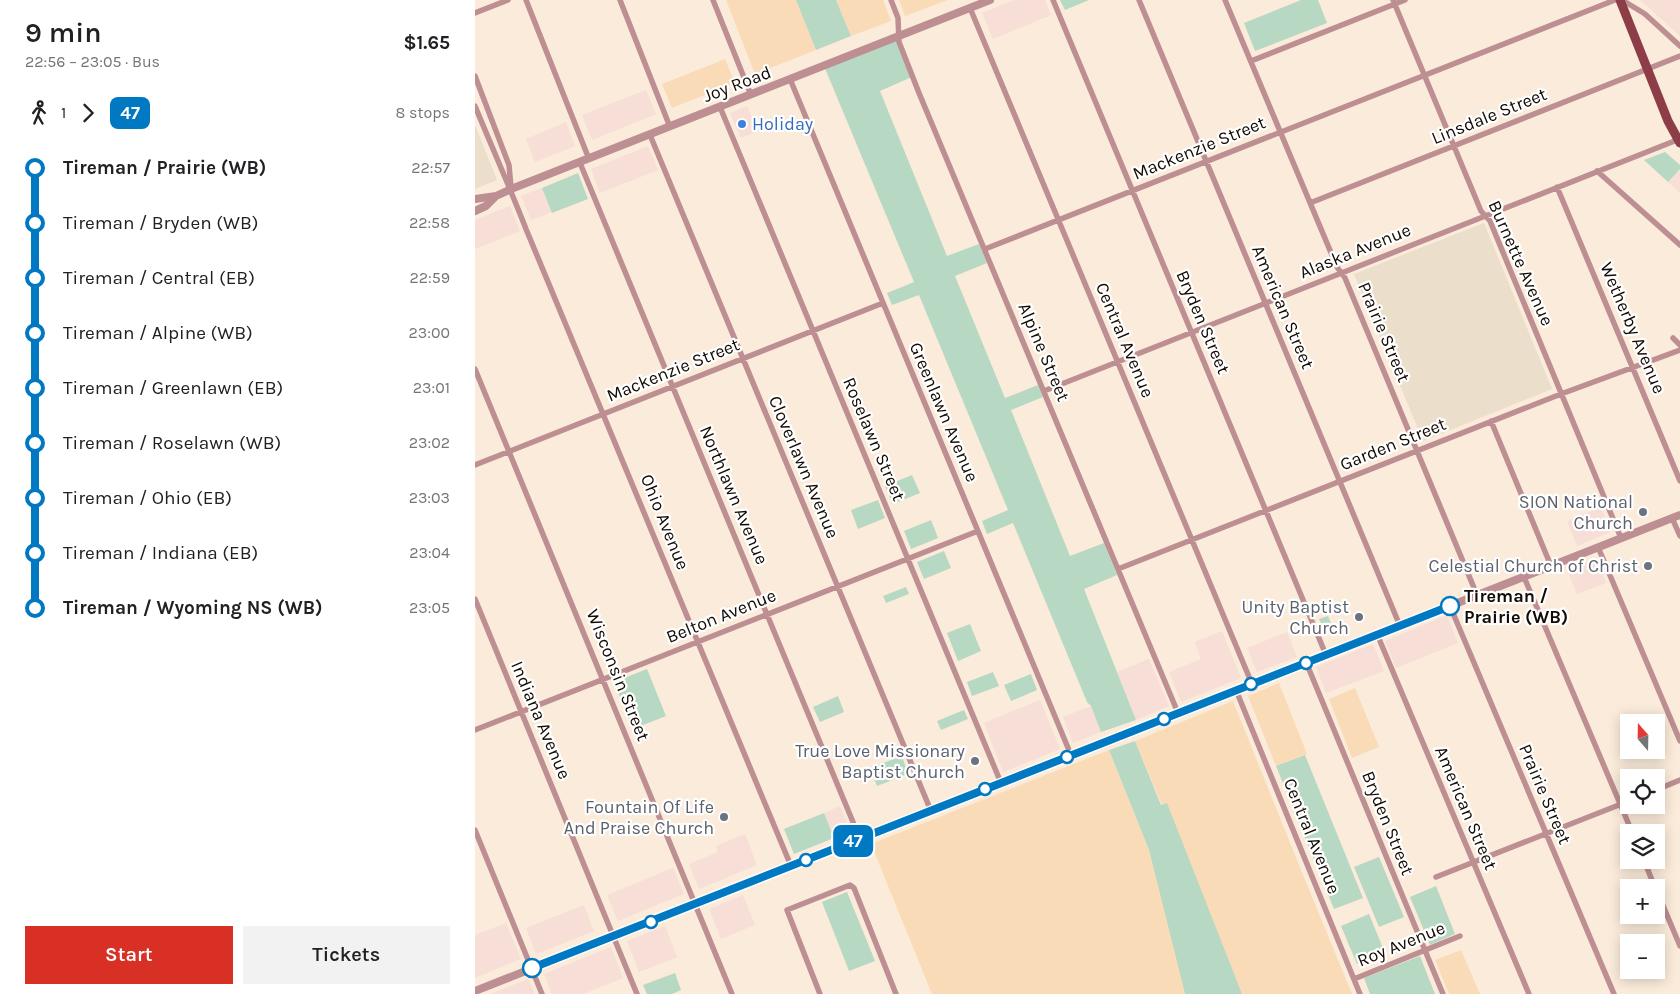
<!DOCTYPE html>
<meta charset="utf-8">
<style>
:root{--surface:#fff;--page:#f2f2f2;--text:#202124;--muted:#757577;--accent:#d93025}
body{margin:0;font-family:Karla,sans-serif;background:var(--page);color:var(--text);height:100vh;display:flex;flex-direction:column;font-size:19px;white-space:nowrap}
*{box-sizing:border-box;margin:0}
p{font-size:16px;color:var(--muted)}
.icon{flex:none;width:28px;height:28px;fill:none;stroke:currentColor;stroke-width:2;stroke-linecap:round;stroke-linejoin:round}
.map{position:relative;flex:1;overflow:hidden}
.sheet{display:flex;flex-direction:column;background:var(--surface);width:475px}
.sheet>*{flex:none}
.badge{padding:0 10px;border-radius:8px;font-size:18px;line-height:32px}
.needle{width:32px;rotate:340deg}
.buttons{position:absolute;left:1145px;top:714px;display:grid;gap:10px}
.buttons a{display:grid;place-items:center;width:45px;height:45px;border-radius:0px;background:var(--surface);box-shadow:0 2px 12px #0003;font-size:25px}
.map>.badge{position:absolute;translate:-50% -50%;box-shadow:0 0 0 2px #fff}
.legs{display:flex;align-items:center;gap:8px;height:55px;padding:0 25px;font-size:16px}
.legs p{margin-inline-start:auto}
.summary{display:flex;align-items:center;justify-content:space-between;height:85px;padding:0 25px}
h1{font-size:28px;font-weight:600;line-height:38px}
.button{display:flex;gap:10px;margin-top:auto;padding:10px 25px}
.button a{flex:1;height:58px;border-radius:0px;background:var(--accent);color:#fff;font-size:20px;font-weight:600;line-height:58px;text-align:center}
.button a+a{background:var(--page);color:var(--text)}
ul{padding:0 25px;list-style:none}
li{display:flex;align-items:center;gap:18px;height:55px;font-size:19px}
li i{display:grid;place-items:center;width:8px;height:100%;margin:0 6px;background:currentColor}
li i::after{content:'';width:12px;height:12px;margin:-6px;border:4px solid;border-radius:50%;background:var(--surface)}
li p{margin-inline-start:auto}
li:first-child i{background:linear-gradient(#0000 50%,currentColor 0)}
li:last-child i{background:linear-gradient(currentColor 50%,#0000 0)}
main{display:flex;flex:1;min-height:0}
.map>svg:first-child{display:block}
</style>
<main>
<section class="sheet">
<div class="summary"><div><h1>9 min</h1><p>22:56 – 23:05 · Bus</p></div><b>$1.65</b></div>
<div class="legs"><svg class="icon" aria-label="walk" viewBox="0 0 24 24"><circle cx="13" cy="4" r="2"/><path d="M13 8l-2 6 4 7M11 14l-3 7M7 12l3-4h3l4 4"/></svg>1<svg class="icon" aria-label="forward" viewBox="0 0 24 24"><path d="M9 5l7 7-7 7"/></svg><b class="badge" style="background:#0079c2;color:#fff">47</b><p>8 stops</p></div>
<ul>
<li><i style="color:#0079c2"></i><b>Tireman / Prairie (WB)</b><p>22:57</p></li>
<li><i style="color:#0079c2"></i><span>Tireman / Bryden (WB)</span><p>22:58</p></li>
<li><i style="color:#0079c2"></i><span>Tireman / Central (EB)</span><p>22:59</p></li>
<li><i style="color:#0079c2"></i><span>Tireman / Alpine (WB)</span><p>23:00</p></li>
<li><i style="color:#0079c2"></i><span>Tireman / Greenlawn (EB)</span><p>23:01</p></li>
<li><i style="color:#0079c2"></i><span>Tireman / Roselawn (WB)</span><p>23:02</p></li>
<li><i style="color:#0079c2"></i><span>Tireman / Ohio (EB)</span><p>23:03</p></li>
<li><i style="color:#0079c2"></i><span>Tireman / Indiana (EB)</span><p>23:04</p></li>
<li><i style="color:#0079c2"></i><b>Tireman / Wyoming NS (WB)</b><p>23:05</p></li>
</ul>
<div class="button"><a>Start</a><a>Tickets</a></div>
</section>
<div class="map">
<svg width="1205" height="994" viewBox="0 0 1205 994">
<rect width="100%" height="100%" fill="#fbebda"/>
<path fill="#f7ded6" d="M539 0H570L576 15 518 39 507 13Z
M1165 0H1204L1205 1V36Z
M171 90 181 114 117 140 107 115Z
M272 106 283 131 266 138 255 113Z
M91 122 100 146 60 162 51 139Z
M173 146 183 170 125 193 116 169Z
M1205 169V193L1193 182Z
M67 188 77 212 56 220 46 196Z
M35 206 45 231 0 249V220Z
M1126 507 1136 532 1102 546 1092 521Z
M1121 558 1131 583 1102 594 1092 570Z
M972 615 983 643 921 668 910 641Z
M747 631 766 678 706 702 694 672 726 659 720 642Z
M812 632 822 657 782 672 772 648Z
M898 644 909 671 851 693 841 667Z
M674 659 694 706 661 720 642 672Z
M565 700 585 749 528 772 509 723Z
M616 706 626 732 598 743 588 717Z
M365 806 375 831 359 838 349 813Z
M270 834 282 865 224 889 214 864 243 852 241 846Z
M198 868 209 894 143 921 132 895Z
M268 895 280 925 246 939 234 909Z
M109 905 119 931 61 954 51 928Z
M31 923 46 959 0 978V935Z
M190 926 202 957 164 972 152 941Z
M136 947 148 978 108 994H77L69 974Z
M53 979 60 994H15Z"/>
<path fill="#fadbb8" d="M251 0H321L341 50 280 74Z
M361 0H408L416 21 376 36Z
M424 0H473L430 16Z
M250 59 260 83 197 108 187 84Z
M804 683 832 754 801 766 773 696Z
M880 688 904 747 877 758 854 699Z
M758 701 826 870 877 994H766L692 804 687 805 660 741Z
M634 750 674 850 710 994H457L396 844Z
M986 950 999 980 1005 994H974L960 960Z"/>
<path fill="#ebdeca" d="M0 125 22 180 0 189Z
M1009 223 1077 389 948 441 879 274Z"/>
<path fill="#b7d8c2" d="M321 0H361L376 36 341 50Z
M585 0H614L590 10Z
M826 0H843L852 23 780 51 769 23Z
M422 37 439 76 405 91 472 256 504 244 512 263 480 276 530 398 563 385 568 397 536 410 595 556 629 543 642 575 609 589 661 720 626 732 616 706 612 702 538 523 512 534 507 521 533 510 444 295 417 305 412 293 439 282 349 66Z
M1190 152 1205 165V169L1193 182 1169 160Z
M103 173 113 199 77 213 67 188Z
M437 475 445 493 418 504 410 486Z
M403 500 410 518 383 529 376 510Z
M456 520 463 538 436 549 429 531Z
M469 551 476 568 449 579 442 562Z
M431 587 434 594 411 603 408 596Z
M853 616 858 628 850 632 844 619Z
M495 624 506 651 483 661 472 633Z
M172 669 191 716 158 729 139 682Z
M518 672 524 686 497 696 492 682Z
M556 674 562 690 536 701 529 685Z
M363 696 369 712 345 722 338 707Z
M489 710 493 719 466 730 462 721Z
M660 741 686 805 692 803 767 994H710L674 850 634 750Z
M830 755 888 898 859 909 801 766Z
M427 756 433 774 402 786 395 768Z
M349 813 359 838 319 854 309 829Z
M904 857 929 917 904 927 879 867Z
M961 886 980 934 955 945 935 897Z
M372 892 400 961 374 971 347 902Z
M894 914 910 953 882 964 866 926Z
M945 956 960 994H895L889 978Z
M200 973 206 990 197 994H172L168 985Z"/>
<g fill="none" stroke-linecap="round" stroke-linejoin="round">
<path stroke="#bd8f92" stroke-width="5.5" d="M51 0 114 159
M145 0 195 127
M238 0 276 95
M416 0 423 18 424 42 444 93 703 713
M578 0 851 655
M664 0 925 626
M750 0 862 267 870 278 1002 595
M918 0 1006 211 1015 221 1146 538
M1147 0 1170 14 1205 46
M495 8 777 684
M0 13 33 0
M776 61 930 0
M0 76 34 165 36 187
M315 79 596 755
M0 106C17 147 35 188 51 229L316 866
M245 107 526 783
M175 135 456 811
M105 163 385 839
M1122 171 1205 245
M1082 187 1205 481
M835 203 1205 56
M510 249 1140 0
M1198 338 1205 345
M0 369 257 994
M569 391 1202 140
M1016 421 1076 566
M0 465 408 303
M1197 518 1205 536
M1123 547 1205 741
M643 569 1086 394 1205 350
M1049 577 1157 832
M0 599 162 994
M975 606 1139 994
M902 634 1054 994
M831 662 968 994
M761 690 885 994
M0 730 503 531
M1181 790 1205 780
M0 830 67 994
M1169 860 1180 888
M961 877 1154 801
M1181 889 1205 946
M879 979 985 936
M345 994 312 910 375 885 379 888 421 994"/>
<path stroke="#bd8f92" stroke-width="8" d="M0 199 21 196
M0 211 11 206 21 196 36 189 515 0
M0 991 1205 515"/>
<path stroke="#8c3d48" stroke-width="9" d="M1145 0 1193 121 1205 143"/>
</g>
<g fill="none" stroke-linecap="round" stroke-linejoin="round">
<g stroke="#fff" stroke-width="11">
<path id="line-1" d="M57 968 975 606"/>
</g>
<use href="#line-1" stroke="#0079c2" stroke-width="8"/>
</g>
<circle fill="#3f7fe0" stroke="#fff" stroke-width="2" cx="267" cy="124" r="5"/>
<g fill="#6b7280" stroke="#fff" stroke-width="2">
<circle cx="1168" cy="512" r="5"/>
<circle cx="1173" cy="566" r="5"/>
<circle cx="884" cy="617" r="5"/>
<circle cx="500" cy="761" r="5"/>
<circle cx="249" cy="817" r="5"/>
</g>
<g fill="#fff" stroke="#0079c2" stroke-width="2.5">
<circle cx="975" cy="606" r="9"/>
<circle cx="831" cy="663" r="6"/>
<circle cx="776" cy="684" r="6"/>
<circle cx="689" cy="719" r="6"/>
<circle cx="592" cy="757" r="6"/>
<circle cx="510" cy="789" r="6"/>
<circle cx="331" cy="860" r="6"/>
<circle cx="176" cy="922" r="6"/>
<circle cx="57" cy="968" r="9"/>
</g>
<g text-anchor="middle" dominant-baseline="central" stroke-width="4.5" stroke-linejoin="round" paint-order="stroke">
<g font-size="18" fill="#130b03" stroke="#fff">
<text transform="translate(262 84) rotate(-21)">Joy Road</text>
<text transform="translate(1014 116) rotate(-22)">Linsdale Street</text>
<text transform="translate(724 148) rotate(-22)">Mackenzie Street</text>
<text transform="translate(880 251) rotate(-22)">Alaska Avenue</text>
<text transform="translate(1046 263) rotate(66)">Burnette Avenue</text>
<text transform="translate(808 307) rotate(67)">American Street</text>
<text transform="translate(728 322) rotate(67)">Bryden Street</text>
<text transform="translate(1158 328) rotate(67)">Wetherby Avenue</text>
<text transform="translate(909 332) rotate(67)">Prairie Street</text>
<text transform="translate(650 340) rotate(67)">Central Avenue</text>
<text transform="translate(569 352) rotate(67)">Alpine Street</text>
<text transform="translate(198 370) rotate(-22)">Mackenzie Street</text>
<text transform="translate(469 412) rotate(67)">Greenlawn Avenue</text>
<text transform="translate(399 439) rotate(67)">Roselawn Street</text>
<text transform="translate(918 444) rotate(-22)">Garden Street</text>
<text transform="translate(329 467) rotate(67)">Cloverlawn Avenue</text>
<text transform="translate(259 495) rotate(67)">Northlawn Avenue</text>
<text transform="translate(190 522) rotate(68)">Ohio Avenue</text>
<text transform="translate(246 616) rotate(-22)">Belton Avenue</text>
<text transform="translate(143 675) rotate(68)">Wisconsin Street</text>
<text transform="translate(66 720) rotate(67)">Indiana Avenue</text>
<text transform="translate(1070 794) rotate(67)">Prairie Street</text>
<text transform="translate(991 808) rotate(67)">American Street</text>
<text transform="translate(913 823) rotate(68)">Bryden Street</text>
<text transform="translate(837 836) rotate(68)">Central Avenue</text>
<text transform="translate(926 944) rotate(-22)">Roy Avenue</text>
</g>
<g font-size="18" fill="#366cbe" stroke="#fff" text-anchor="start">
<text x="277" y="124">Holiday</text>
</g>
<g font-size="18" fill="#5b616d" stroke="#fff" text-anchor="end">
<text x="1158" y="502">SION National<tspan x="1158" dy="21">Church</tspan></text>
<text x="1163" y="566">Celestial Church of Christ</text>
<text x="874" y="607">Unity Baptist<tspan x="874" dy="21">Church</tspan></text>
<text x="490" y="751">True Love Missionary<tspan x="490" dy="21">Baptist Church</tspan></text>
<text x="239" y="807">Fountain Of Life<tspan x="239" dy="21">And Praise Church</tspan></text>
</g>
<g font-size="18" font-weight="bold" fill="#130b03" stroke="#fff" text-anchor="start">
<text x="989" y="596">Tireman /<tspan x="989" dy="21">Prairie (WB)</tspan></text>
</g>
</g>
</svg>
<div class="buttons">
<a><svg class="needle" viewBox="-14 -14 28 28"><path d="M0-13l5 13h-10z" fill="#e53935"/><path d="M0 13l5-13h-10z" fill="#757577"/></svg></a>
<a><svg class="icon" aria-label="locate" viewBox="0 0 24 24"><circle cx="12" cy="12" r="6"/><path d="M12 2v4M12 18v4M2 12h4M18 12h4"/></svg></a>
<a><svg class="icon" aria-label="layers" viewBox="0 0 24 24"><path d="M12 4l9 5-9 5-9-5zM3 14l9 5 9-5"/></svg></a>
<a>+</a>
<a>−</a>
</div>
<b class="badge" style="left:378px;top:841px;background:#0079c2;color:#fff">47</b>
</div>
</main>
